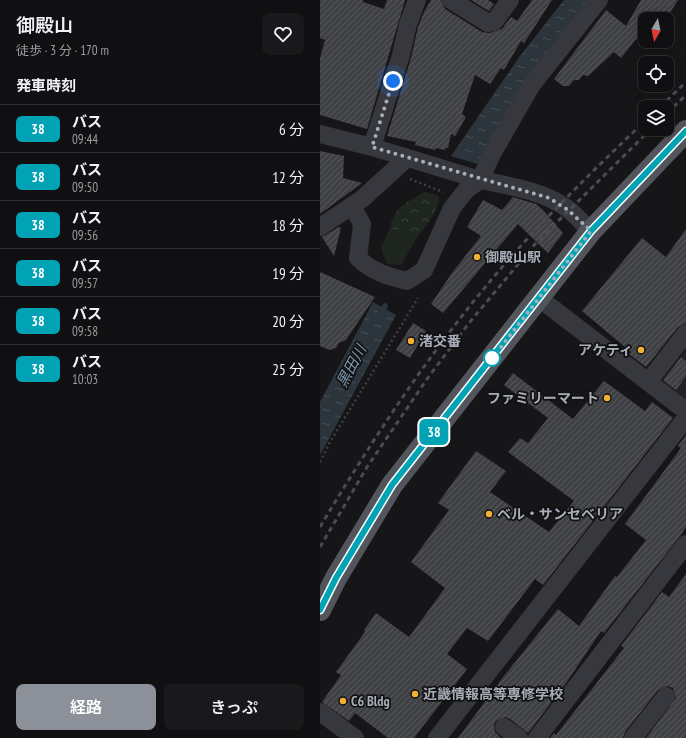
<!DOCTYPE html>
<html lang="ja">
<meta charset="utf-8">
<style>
:root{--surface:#101012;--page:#19191b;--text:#f1f3f6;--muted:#9c9d9f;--line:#303032;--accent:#8c9099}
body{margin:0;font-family:"PT Sans Narrow","Noto Sans JP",sans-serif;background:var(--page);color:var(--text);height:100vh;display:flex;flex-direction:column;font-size:15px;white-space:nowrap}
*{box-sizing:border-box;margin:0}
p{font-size:13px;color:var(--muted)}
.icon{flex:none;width:22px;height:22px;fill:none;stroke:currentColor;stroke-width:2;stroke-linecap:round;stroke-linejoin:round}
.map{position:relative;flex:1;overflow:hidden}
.side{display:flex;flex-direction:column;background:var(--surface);width:320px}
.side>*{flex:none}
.badge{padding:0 8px;border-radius:6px;font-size:14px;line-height:26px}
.needle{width:26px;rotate:189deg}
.buttons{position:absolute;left:318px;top:12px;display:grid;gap:8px}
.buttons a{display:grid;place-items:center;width:36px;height:36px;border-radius:8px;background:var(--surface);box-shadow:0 2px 10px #0003,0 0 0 1px var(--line);font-size:20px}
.you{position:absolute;width:20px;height:20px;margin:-10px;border:3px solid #fff;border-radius:50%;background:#1a73e8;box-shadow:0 0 0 6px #1a73e833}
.map>.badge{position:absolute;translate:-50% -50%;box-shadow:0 0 0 2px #fff}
h2{padding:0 16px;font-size:15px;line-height:36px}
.round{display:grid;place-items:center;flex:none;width:42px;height:42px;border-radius:8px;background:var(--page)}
.headline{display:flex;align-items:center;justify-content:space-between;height:68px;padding:0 16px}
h1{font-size:19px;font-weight:600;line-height:30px}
.button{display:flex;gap:8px;margin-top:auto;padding:8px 16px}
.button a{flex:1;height:46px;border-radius:8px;background:var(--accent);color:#fff;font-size:16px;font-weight:600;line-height:46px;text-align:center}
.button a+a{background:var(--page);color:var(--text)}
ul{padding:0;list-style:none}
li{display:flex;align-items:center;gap:12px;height:48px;padding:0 16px;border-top:1px solid var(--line)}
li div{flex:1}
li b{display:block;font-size:15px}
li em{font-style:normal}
li .badge{min-width:44px;font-weight:700;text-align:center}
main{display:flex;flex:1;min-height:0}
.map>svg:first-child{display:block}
</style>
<main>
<section class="side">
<div class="headline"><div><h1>御殿山</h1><p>徒歩 · 3 分 · 170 m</p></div><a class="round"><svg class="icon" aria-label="heart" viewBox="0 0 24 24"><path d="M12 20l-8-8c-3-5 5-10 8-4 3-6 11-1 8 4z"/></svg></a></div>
<h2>発車時刻</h2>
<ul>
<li><span class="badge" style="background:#00a3b4;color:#fff">38</span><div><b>バス</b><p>09:44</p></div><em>6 分</em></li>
<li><span class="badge" style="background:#00a3b4;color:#fff">38</span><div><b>バス</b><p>09:50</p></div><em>12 分</em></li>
<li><span class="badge" style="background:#00a3b4;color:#fff">38</span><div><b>バス</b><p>09:56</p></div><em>18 分</em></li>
<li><span class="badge" style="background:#00a3b4;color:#fff">38</span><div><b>バス</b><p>09:57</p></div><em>19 分</em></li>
<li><span class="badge" style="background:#00a3b4;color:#fff">38</span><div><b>バス</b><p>09:58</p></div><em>20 分</em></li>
<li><span class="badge" style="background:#00a3b4;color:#fff">38</span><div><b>バス</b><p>10:03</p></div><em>25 分</em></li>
</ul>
<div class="button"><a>経路</a><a>きっぷ</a></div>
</section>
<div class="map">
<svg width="366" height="738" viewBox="0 0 366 738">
<defs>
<pattern id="park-crowns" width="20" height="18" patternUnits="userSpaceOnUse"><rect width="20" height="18" fill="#1e261f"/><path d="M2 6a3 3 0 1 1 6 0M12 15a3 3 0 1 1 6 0" fill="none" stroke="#3c433d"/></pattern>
<pattern id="water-ripples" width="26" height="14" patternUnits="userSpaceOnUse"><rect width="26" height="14" fill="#2c353c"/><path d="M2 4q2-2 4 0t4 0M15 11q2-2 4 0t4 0" fill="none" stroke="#485056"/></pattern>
<pattern id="building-hatch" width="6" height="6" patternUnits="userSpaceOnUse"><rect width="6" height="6" fill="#404145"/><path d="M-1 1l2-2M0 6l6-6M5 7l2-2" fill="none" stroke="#595a5e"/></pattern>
</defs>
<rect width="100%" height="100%" fill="#161618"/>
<path fill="#222225" d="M366 350V405L344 388 345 378Z"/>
<path fill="#1e261f" d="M70 228 98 236 81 265 67 264 61 248Z"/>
<path fill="url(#park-crowns)" d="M104 192 119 196C120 210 106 225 98 236L70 228C73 208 88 202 104 192Z"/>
<path fill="url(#water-ripples)" d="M244 0H272L169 144 157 164 131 156 200 56Z
M53 302 76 315 0 455V402Z"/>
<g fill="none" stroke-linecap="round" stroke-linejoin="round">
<path stroke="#2c353c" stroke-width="5.5" d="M60 315 65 306"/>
</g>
<path fill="url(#building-hatch)" d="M0 0H43V2L64 9 67 0H85L47 129 0 115V58L5 40 0 38Z
M111 0H121L125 9 162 32 170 33 182 29 191 17 197 21 212 0H232L204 43 201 41 184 70 181 68 170 84 155 75 142 114 146 117 135 136 131 134 128 148H126L125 150 116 148 115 150 95 145 96 142 67 136 91 58 98 27 104 12Z
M151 0H168L174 4 169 11Z
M321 0H358L346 19H325V28L301 58 294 52 268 76 263 75 259 80H254L249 86H243L234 79 286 10 306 26Z
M0 151 24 156 23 178 42 183 0 214Z
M193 197 216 204 224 211 243 233 228 253 198 224 123 313 111 304 132 273 161 236 147 227 163 200 182 210Z
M19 227 21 228 14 256 2 237Z
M366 229V323L358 327 326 367 309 354 311 352 262 311 322 238 346 257Z
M0 272 55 297 26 340 19 343 16 348 9 350 0 346Z
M93 323 106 331 90 358 76 350Z
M361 357 366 361V376L356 390 343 380Z
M193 373 253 419 284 381 325 411 332 402 353 418 223 585 215 579 168 641 147 628 127 654 147 669 94 738H68L35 713 29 721 2 702 21 675 16 672 45 632 44 630 56 613 89 637 125 588 91 562 129 510 118 503 156 451 186 471 170 492 229 532 254 501 188 452 200 438 208 443 228 418 184 385Z
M366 435V527L360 536 284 633 281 631 246 683 208 733 190 719 185 717 176 721 174 725 175 732 181 738H138L184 676 238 609 259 626 295 576 297 577 326 540 305 524 361 448 358 446Z
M366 574V738H326L356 698 353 688 347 686 338 690 305 732 303 738H230L234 733 236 735 304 648 301 646 342 592 349 597Z"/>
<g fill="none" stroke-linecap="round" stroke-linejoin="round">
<path stroke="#3d3f44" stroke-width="2.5" stroke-dasharray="2 3" stroke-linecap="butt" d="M90 179 123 192
M0 462 10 442 98 298"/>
<path stroke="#37383d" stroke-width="18" d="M131 0 168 23 174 22 190 0
M0 134 52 147 160 180
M52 147 81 55 88 24 97 0
M32 206 42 224 38 258C52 272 68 276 87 281L104 270 132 208 147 189 160 180
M0 227 42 199 87 158
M271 231C263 224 256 215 248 209 224 191 190 186 160 180L172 154 211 86 279 0
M219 298 366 411
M328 382 366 333
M0 712 35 738
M184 727 199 738
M117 738 366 418
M217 738 366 544
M313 738 346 696"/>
<path stroke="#53555c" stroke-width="22" d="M0 610 16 578 72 485 271 231 366 131"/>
<path stroke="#4a4c52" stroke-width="3" stroke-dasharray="5 4" stroke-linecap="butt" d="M340 107 366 82
M347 113 366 95
M0 527C61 425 127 326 208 238 245 198 285 159 325 121
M0 547 47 467 107 379 149 323 215 244 331 129"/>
</g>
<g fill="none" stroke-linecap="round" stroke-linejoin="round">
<g stroke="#fff" stroke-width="9">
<path id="line" d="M0 610 16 578 72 485 271 231 366 131"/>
</g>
<use href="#line" stroke="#00a3b4" stroke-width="6"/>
<path stroke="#a8adb8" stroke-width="4" stroke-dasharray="0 7.2" d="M73 81 52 147 229 198 248 210 271 231 170 361 172 358"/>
</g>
<g fill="#f2b134" stroke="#111113" stroke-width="1.5">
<circle cx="157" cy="257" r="4"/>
<circle cx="91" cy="341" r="4"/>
<circle cx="321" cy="350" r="4"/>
<circle cx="287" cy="398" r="4"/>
<circle cx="169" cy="514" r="4"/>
<circle cx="95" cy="694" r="4"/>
<circle cx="23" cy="701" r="4"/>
</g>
<circle fill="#fff" stroke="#00a3b4" stroke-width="2" cx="172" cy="358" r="8"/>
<g text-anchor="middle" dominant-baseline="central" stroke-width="3.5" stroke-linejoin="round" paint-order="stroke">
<g font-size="14" font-weight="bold" fill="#a8adb8" stroke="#111113" text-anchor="start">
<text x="165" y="257">御殿山駅</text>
<text x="99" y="341">渚交番</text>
<text x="313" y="350" text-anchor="end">アケティ</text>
<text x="279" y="398" text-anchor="end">ファミリーマート</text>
<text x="177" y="514">ベル・サンセベリア</text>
<text x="103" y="694">近畿情報高等専修学校</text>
<text x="31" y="701">C6 Bldg</text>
</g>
<g font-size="15" font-style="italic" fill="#7f9bb3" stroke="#111113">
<text transform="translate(31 366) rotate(-62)">黒田川</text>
</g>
</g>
</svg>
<div class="buttons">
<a><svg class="needle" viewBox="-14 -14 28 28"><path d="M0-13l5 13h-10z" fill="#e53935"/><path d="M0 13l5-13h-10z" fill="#9c9d9f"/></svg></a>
<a><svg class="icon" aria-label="locate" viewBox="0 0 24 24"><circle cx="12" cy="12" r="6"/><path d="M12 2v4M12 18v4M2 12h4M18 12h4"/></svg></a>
<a><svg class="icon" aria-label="layers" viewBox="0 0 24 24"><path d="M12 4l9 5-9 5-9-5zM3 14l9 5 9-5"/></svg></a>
</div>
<div class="you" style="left:73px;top:81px"></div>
<b class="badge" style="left:114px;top:432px;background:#00a3b4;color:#fff">38</b>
</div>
</main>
